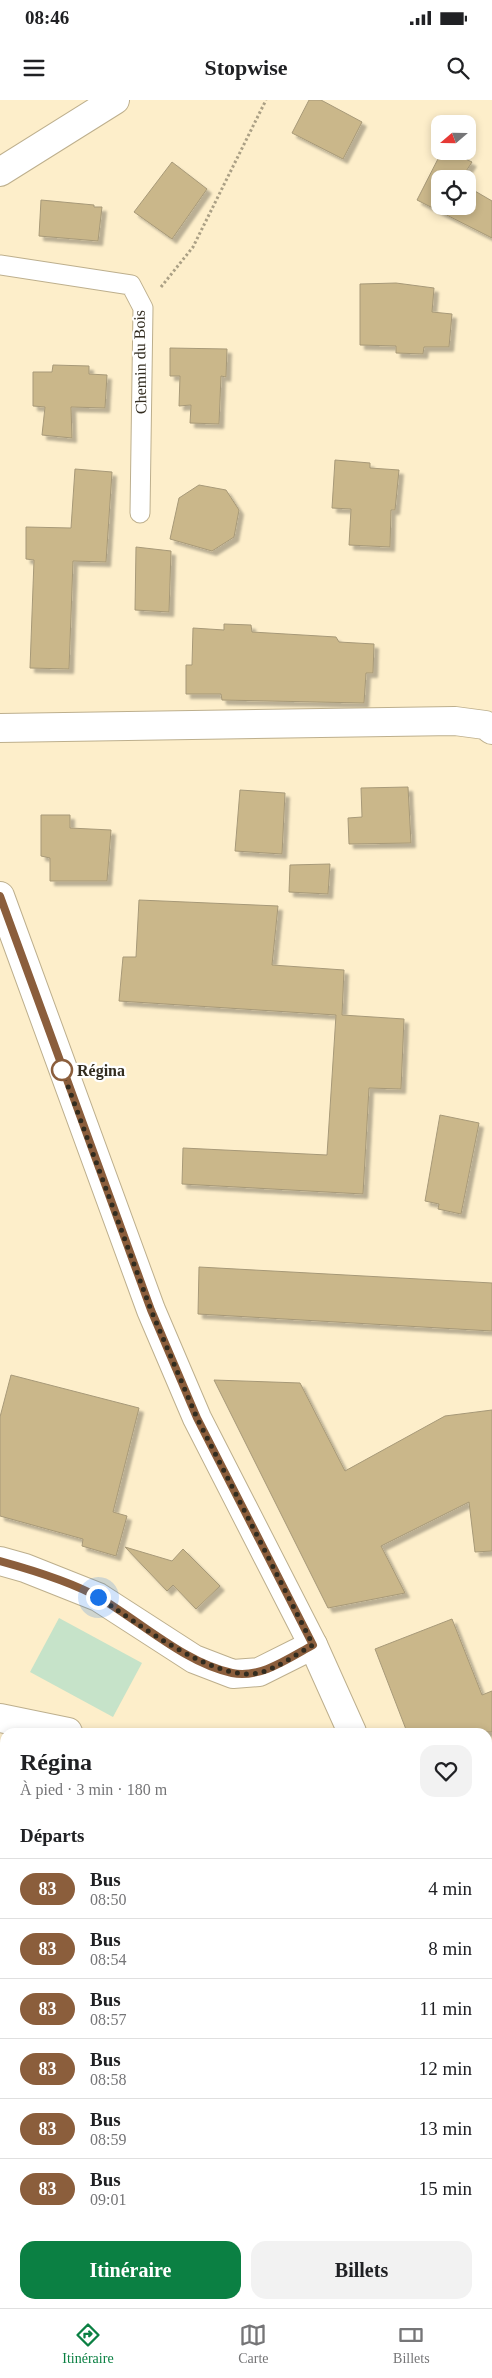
<!DOCTYPE html>
<html lang="fr">
<meta charset="utf-8">
<style>
:root{--surface:#fff;--page:#f2f2f2;--text:#202124;--muted:#757577;--line:#e0e0e0;--accent:#0b8043}
body{margin:0;font-family:Georgia,serif;background:var(--page);color:var(--text);height:100vh;display:flex;flex-direction:column;font-size:19px;white-space:nowrap}
*{box-sizing:border-box;margin:0}
p{font-size:16px;color:var(--muted)}
.icon{flex:none;width:28px;height:28px;fill:none;stroke:currentColor;stroke-width:2;stroke-linecap:round;stroke-linejoin:round}
.map{position:relative;flex:1;overflow:hidden}
.panel{position:absolute;left:0px;top:1628px;width:492px;height:581px;display:flex;flex-direction:column;background:var(--surface);border-radius:15px 15px 0 0;box-shadow:0 2px 8px #0003}
.panel>*{flex:none}
.badge{padding:0 10px;border-radius:16px;font-size:18px;line-height:32px}
.needle{width:32px;rotate:250deg}
.buttons{position:absolute;left:431px;top:15px;display:grid;gap:10px}
.buttons a{display:grid;place-items:center;width:45px;height:45px;border-radius:10px;background:var(--surface);box-shadow:0 2px 8px #0003;font-size:25px}
.you{position:absolute;width:25px;height:25px;margin:-12px;border:4px solid #fff;border-radius:50%;background:#1a73e8;box-shadow:0 0 0 8px #1a73e833}
.map>.badge{position:absolute;translate:-50% -50%;box-shadow:0 0 0 2px #fff}
h2{padding:0 20px;font-size:19px;line-height:45px}
.round{display:grid;place-items:center;flex:none;width:52px;height:52px;border-radius:15px;background:var(--page)}
.overview{display:flex;align-items:center;justify-content:space-between;height:85px;padding:0 20px}
h1{font-size:24px;font-weight:700;line-height:38px}
.button{display:flex;gap:10px;margin-top:auto;padding:10px 20px}
.button a{flex:1;height:58px;border-radius:15px;background:var(--accent);color:#fff;font-size:20px;font-weight:700;line-height:58px;text-align:center}
.button a+a{background:var(--page);color:var(--text)}
ul{padding:0;list-style:none}
li{display:flex;align-items:center;gap:15px;height:60px;padding:0 20px;border-top:1px solid var(--line)}
li div{flex:1}
li b{display:block;font-size:19px}
li em{font-style:normal}
li .badge{min-width:55px;font-weight:700;text-align:center}
.status{display:flex;justify-content:space-between;align-items:center;height:35px;padding:0 25px;background:var(--surface);direction:ltr}
.status svg{height:14px;fill:currentColor}
header{display:flex;justify-content:space-between;align-items:center;height:65px;padding:0 20px;background:var(--surface);font-size:22px;font-weight:700}
.tab-bar{display:flex;justify-content:space-around;align-items:center;height:70px;border-top:1px solid var(--line);background:var(--surface);font-size:14px;color:var(--muted)}
.tab-bar a{display:grid;justify-items:center;gap:2px}
.tab-bar .selected{color:var(--accent)}
.map>svg:first-child{display:block}
</style>
<div class="status"><b>08:46</b><svg viewBox="0 0 49 12"><path d="M0 12V9h3v3zM5 12V6h3v6zM10 12V3h3v9zM15 12V0h3v12zM26 1h20v11H26zM47 4h2v5h-2z"/></svg></div>
<header><svg class="icon" aria-label="menu" viewBox="0 0 24 24"><path d="M4 6h16M4 12h16M4 18h16"/></svg>Stopwise<svg class="icon" aria-label="search" viewBox="0 0 24 24"><circle cx="10" cy="10" r="6"/><path d="M15 15l6 6"/></svg></header>
<div class="map">
<svg width="492" height="2208" viewBox="0 0 492 2208">
<defs>
<filter id="shadow"><feDropShadow dx="4.5" dy="4.5" stdDeviation="1" flood-color="#0004"/></filter>
</defs>
<rect width="100%" height="100%" fill="#fdeeca"/>
<path fill="#c6e3c9" d="M59 1518 142 1563 113 1617 30 1572Z"/>
<path fill="#cab78a" stroke="#a79978" filter="url(#shadow)" d="M309 0H321L362 22 343 59 292 33Z
M442 51H448L472 62 461 79H440V106H468V87L492 101V138L417 100Z
M172 62 207 89 172 139 134 112Z
M41 100 94 105V107H102L98 141 39 136Z
M396 183 434 188 432 212 452 214 449 247H424L423 254 396 253V246L360 245V184Z
M170 248 227 249 226 277 221 276 219 324 190 323 191 305 179 306 180 276H170Z
M53 265 89 266V274L107 275 105 308 71 307 72 338 42 335 45 307 33 306V272H52Z
M335 360 370 363V368L399 370 395 410H391L390 447 349 445 351 409 332 408Z
M75 369 112 372 106 462 73 461 69 569 30 568 34 460 26 459V427L71 428Z
M199 385 226 390 239 410 234 437 212 451 170 439 179 398Z
M136 447 171 451 169 512 135 510Z
M224 524 251 525 252 532 336 537 339 542 374 544 373 573H366L364 603 222 600 221 594H186V565H192L193 528 224 530Z
M408 687 411 743 349 744 348 718 362 717 361 688Z
M240 690 285 693 282 754 235 751Z
M41 715H70V728L111 730 107 781H50V758L41 756Z
M330 764 328 794 289 792 290 765Z
M139 800 278 806 272 865 344 870 342 915 404 919 401 989 369 988 363 1094 182 1084 183 1048 327 1055 336 915 119 901 123 857H136Z
M440 1015 479 1023 461 1114 438 1109 439 1104 425 1101Z
M199 1167 492 1183V1231L198 1214Z
M11 1275 139 1308 113 1412 127 1416 116 1456 82 1446 83 1439 0 1416V1317Z
M214 1280 300 1283 345 1371 445 1316 492 1310V1451L475 1452 469 1402 381 1446 405 1493 328 1508Z
M125 1447 172 1461 183 1449 220 1486 196 1509 173 1485 167 1491Z
M452 1519 482 1595 492 1591V1632H407L375 1549Z"/>
<g fill="none" stroke-linecap="round" stroke-linejoin="round">
<g stroke="#bdaf8d" stroke-width="21">
<path id="lane" d="M0 165 131 185 143 208 140 413
M488 1963 492 1961"/>
</g>
<g stroke="#bdaf8d" stroke-width="30">
<path id="street" d="M0 72 115 0
M0 628 455 621 485 625 492 630
M0 1461 25 1468 98 1497 194 1559 233 1574 259 1572 313 1545
M0 1618 68 1632"/>
</g>
<g stroke="#bdaf8d" stroke-width="30">
<path id="secondary" d="M0 796 151 1210 197 1318 313 1545 352 1632
M488 2017 492 2025"/>
</g>
<path stroke="#aba085" stroke-width="3" stroke-dasharray="2.5 2.5" stroke-linecap="butt" d="M161 187 193 147 266 0"/>
<use href="#lane" stroke="#fff" stroke-width="19"/>
<use href="#street" stroke="#fff" stroke-width="28"/>
<use href="#secondary" stroke="#fff" stroke-width="28"/>
</g>
<g fill="none" stroke-linecap="round" stroke-linejoin="round">
<g stroke="#fff" stroke-width="11">
<path id="line" d="M0 796 151 1210 197 1318 313 1545C289 1558 260 1579 232 1573 185 1563 141 1522 100 1498 74 1483 29 1469 0 1461"/>
</g>
<use href="#line" stroke="#8b5e3c" stroke-width="8"/>
<path stroke="#322c1f" stroke-width="5" stroke-dasharray="0 9" d="M62 970 151 1210 197 1318 313 1545C296 1554 277 1569 258 1573 213 1582 136 1522 98 1497"/>
</g>
<circle fill="#fff" stroke="#8b5e3c" stroke-width="2.5" cx="62" cy="970" r="10"/>
<g text-anchor="middle" dominant-baseline="central" stroke-width="4.5" stroke-linejoin="round" paint-order="stroke">
<g font-size="16" fill="#322c1f" stroke="#fff">
<text transform="translate(140 262) rotate(-91)">Chemin du Bois</text>
</g>
<g font-size="16" font-weight="bold" fill="#322c1f" stroke="#fff" text-anchor="start">
<text x="77" y="970">Régina</text>
</g>
</g>
</svg>
<div class="buttons">
<a><svg class="needle" viewBox="-14 -14 28 28"><path d="M0-13l5 13h-10z" fill="#e53935"/><path d="M0 13l5-13h-10z" fill="#757577"/></svg></a>
<a><svg class="icon" aria-label="locate" viewBox="0 0 24 24"><circle cx="12" cy="12" r="6"/><path d="M12 2v4M12 18v4M2 12h4M18 12h4"/></svg></a>
</div>
<div class="you" style="left:98px;top:1497px"></div>
<section class="panel">
<div class="overview"><div><h1>Régina</h1><p>À pied · 3 min · 180 m</p></div><a class="round"><svg class="icon" aria-label="heart" viewBox="0 0 24 24"><path d="M12 20l-8-8c-3-5 5-10 8-4 3-6 11-1 8 4z"/></svg></a></div>
<h2>Départs</h2>
<ul>
<li><span class="badge" style="background:#8b5e3c;color:#fff">83</span><div><b>Bus</b><p>08:50</p></div><em>4 min</em></li>
<li><span class="badge" style="background:#8b5e3c;color:#fff">83</span><div><b>Bus</b><p>08:54</p></div><em>8 min</em></li>
<li><span class="badge" style="background:#8b5e3c;color:#fff">83</span><div><b>Bus</b><p>08:57</p></div><em>11 min</em></li>
<li><span class="badge" style="background:#8b5e3c;color:#fff">83</span><div><b>Bus</b><p>08:58</p></div><em>12 min</em></li>
<li><span class="badge" style="background:#8b5e3c;color:#fff">83</span><div><b>Bus</b><p>08:59</p></div><em>13 min</em></li>
<li><span class="badge" style="background:#8b5e3c;color:#fff">83</span><div><b>Bus</b><p>09:01</p></div><em>15 min</em></li>
</ul>
<div class="button"><a>Itinéraire</a><a>Billets</a></div>
</section>
</div>
<nav class="tab-bar">
<a class="selected"><svg class="icon" aria-label="directions" viewBox="0 0 24 24"><path d="M12 3l9 9-9 9-9-9zM9 14v-3h6M13 9l2 2-2 2"/></svg>Itinéraire</a>
<a><svg class="icon" aria-label="map" viewBox="0 0 24 24"><path d="M3 6l6-2 6 2 6-2v14l-6 2-6-2-6 2zM9 4v14M15 6v14"/></svg>Carte</a>
<a><svg class="icon" aria-label="tickets" viewBox="0 0 24 24"><path d="M3 7h18v10H3zM15 7v10"/></svg>Billets</a>
</nav>
